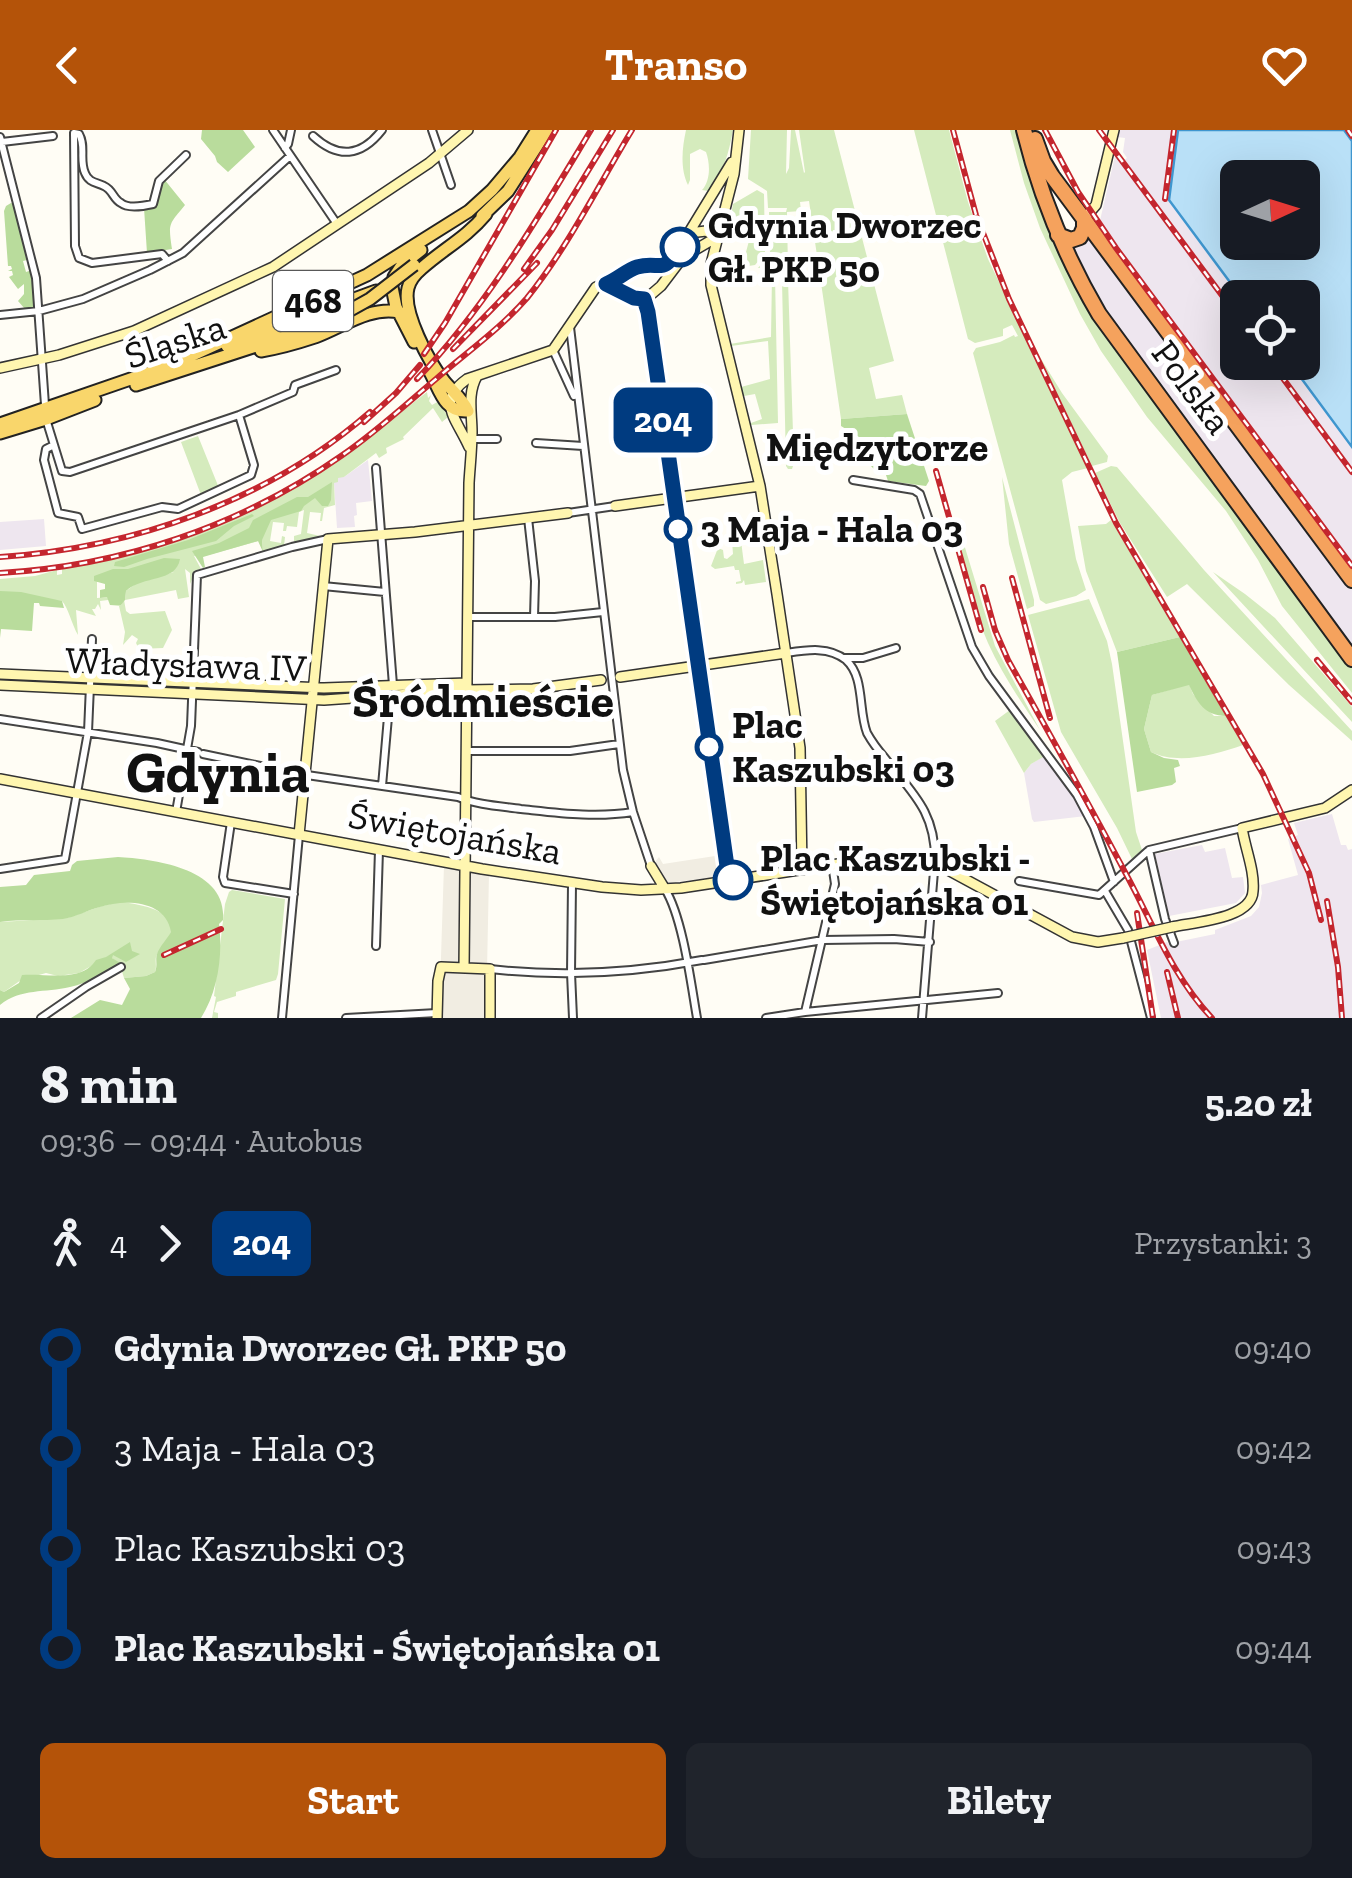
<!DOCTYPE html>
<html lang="pl">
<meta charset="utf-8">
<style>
:root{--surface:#171b24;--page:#20242c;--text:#f1f3f6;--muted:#9ea1a6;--accent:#b45309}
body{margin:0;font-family:"Zilla Slab",serif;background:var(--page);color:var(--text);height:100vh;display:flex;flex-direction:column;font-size:38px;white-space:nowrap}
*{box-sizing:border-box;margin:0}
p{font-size:32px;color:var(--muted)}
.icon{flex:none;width:55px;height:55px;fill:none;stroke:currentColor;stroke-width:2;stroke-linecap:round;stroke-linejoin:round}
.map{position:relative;height:888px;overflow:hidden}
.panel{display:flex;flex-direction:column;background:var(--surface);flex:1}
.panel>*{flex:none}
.badge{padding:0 20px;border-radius:15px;font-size:35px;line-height:65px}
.needle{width:65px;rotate:86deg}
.tools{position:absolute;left:1220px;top:30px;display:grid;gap:20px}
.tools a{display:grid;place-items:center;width:100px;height:100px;border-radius:15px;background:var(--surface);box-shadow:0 10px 40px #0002;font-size:50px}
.map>.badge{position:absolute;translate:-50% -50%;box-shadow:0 0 0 5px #fff}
.legs{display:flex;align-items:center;gap:15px;height:110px;padding:0 40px;font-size:32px}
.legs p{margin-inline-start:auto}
.head{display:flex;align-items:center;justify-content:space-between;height:170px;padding:0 40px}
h1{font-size:55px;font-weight:700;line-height:75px}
.primary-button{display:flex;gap:20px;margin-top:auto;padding:20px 40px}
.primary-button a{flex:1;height:115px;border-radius:15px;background:var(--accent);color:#fff;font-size:40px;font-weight:700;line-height:115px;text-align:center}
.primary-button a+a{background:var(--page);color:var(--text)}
ul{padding:0 40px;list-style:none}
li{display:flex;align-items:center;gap:35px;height:100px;font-size:38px}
li i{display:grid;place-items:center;width:15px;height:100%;margin:0 12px;background:currentColor}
li i::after{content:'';width:25px;height:25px;margin:-12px;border:8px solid;border-radius:50%;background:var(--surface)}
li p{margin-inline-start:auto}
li:first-child i{background:linear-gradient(#0000 50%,currentColor 0)}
li:last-child i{background:linear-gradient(currentColor 50%,#0000 0)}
header{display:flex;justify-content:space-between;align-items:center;height:130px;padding:0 40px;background:var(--accent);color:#fff;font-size:45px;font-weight:700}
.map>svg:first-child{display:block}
</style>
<header><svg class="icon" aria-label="back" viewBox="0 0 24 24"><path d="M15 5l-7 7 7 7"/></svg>Transo<svg class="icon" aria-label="heart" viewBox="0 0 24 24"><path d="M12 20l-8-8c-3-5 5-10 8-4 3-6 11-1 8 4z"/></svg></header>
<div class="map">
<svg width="1352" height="888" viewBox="0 0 1352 888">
<rect width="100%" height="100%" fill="#fffdf5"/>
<path fill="#eee6ef" d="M1118 0H1178L1169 70 1241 167 1238 168V232L1290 233 1352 317V519L1104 181 1070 119 1081 115 1098 99 1115 26 1120 33 1127 28 1123 22 1125 8 1117 7Z
M368 330 372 371 356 373 357 385 354 386 355 397 337 398 334 353 337 347H344Z
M44 389 46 416 0 420V392Z
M1046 625 1076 667 1086 686 1034 692 1032 689 1024 643 1031 634Z
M1332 684 1341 715H1346L1348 720 1352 719V888H1161L1147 820 1167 812 1170 815 1176 812 1215 804V800L1251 786 1259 777 1262 763 1261 755 1298 745 1288 709 1298 705 1294 693Z
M1202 715 1205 722 1225 718 1232 748 1243 747 1245 763 1236 773 1169 786 1155 724Z"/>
<path fill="#d5ebbd" d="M686 0H733C729 23 723 44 708 61L702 60C711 50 710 33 706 22L700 19 690 24V50L688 55C680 39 682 18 686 0Z
M751 0H787L786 44 789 38 791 0H795L804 43 805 42 799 0H834L894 231 869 238 876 269 902 265 907 284 841 289 809 71 800 72 801 81 787 82 788 142 779 143 775 147 778 293 751 295V293L762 289 755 264 744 266 741 257 770 249 768 211 731 216 730 214 771 207 772 145 762 144V138H758L770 124 769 82H786L787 78H768L767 61 748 49Z
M914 0H949L968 72 988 129 1088 338 1072 342 1062 350 1076 429 1086 460 1076 466 1046 474 1040 470 973 223 976 218 1000 212 1014 205 1015 207 1018 206 1012 195 1003 199V206L975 213 968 209Z
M1010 0H1019L1067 142 1094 187 1295 462 1352 536V563L1282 476 1258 430 1226 381 1147 287 1101 221 1080 184 1040 98 1024 53Z
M757 60 764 64 765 123 755 135 742 137 753 96 730 91 733 74Z
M788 150 794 333 792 339H788L786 336 782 151Z
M1038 224 1062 263 1108 326 1107 332 1092 336Z
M427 262 428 268 431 265 429 271 432 275 439 271 448 287 442 292 433 278 403 307 404 309 386 318 387 323 379 328 376 323 344 347 338 348V352L334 353 335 375 324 378 322 391H320L321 383 310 382 307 403 320 406 294 413V406L301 404 304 380 299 382 297 397 287 396 286 401H283L284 393 273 392 270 411 281 413 282 406 285 407 284 416 263 422 262 410 201 427 194 426 201 439 193 441H196L190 454V443L185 439 189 467 178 469 176 460 125 470 126 461 138 452 174 442 97 452V468L108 467V470L100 471 101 480 98 474 95 479H92L96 486 76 480 78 505C72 495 68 477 62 471L0 468V449L35 446 57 440V445L62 444V439C154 424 242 391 321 341 358 318 392 289 427 262Z
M198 306 219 358 201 365 181 312Z
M1111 336 1117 337 1204 440 1352 601V611L1289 555 1187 454 1167 467 1120 393 1095 343Z
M1002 347 1034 470V476L1027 479 1009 414Z
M948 378 963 411 995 516 1040 600C1021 572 1002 544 988 513 969 470 960 422 948 378Z
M1111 390 1180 507 1117 522 1086 441 1078 396 1106 394Z
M757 395 759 406 742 409 741 411 744 434 763 430 766 452 745 455 744 450 742 453 736 454V452L741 451 739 440H735L734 436 715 439 711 436 718 418 723 420 724 428 727 429 733 424 732 411 738 412 741 397Z
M1213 442 1245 464 1275 488 1352 577V592Z
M1089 469 1107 511 1112 534 1136 702 1142 720 1132 729 1117 698 1061 602 1028 485Z
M124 470 126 481 130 484 165 481 172 500 163 518 139 519 136 513 138 509 132 505 123 515 125 502 119 476 110 475H121Z
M1189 554 1193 564 1214 586H1226L1243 615C1215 625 1178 635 1151 622L1144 599 1152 565Z
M1010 580 1045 626 1031 634 1024 643 995 591Z
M232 760 285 769 278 844 276 850 236 862V866L217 872 214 882 218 883V888H212L216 867 214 866 225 774 229 762Z
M119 772C141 774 187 781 166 814 163 820 158 820 156 827 155 832 157 837 155 842L146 846 124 848 120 835 111 827 112 824 79 843 58 846 46 843 21 850 4 862 0 860V792L67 788 102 776Z"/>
<path fill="#b9dc9c" d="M202 0H243L255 17 228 42 217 32 215 26 201 9Z
M164 49 185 75C169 95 168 92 172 119L147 123 144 78 154 75 157 60Z
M11 73 14 74 28 133 27 130 23 131 26 142 29 141 30 138 35 177 25 179 18 171 24 164V154L18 159 9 147 13 145 12 141H8L12 139 11 136H8L4 81 6 76Z
M907 284 929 351 926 356 888 351 885 342 874 339 868 333 874 326H881V322L873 320V311L865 319 857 321 855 315 859 307 841 296V289Z
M332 352 331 370 328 376H322L315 368 304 376 301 381 271 390 262 410 263 422 258 411 203 427 205 437 203 438 192 421 219 413 249 398 253 390 297 367H308Z
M252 384 254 386 234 396 216 411 147 429 124 437 114 436 115 432 188 410Z
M164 428 180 429C176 453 143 445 126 461L125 470 121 475H110L107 467 100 468V460L105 459V454L94 451V446L113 439H128Z
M0 461 21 462 62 471 64 478 40 476 39 473H34L32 501 1 499 0 508Z
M1180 507 1226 586C1205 586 1197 572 1189 555L1152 565 1144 599 1151 622 1164 628 1178 630 1180 636 1174 638 1176 652 1172 655 1137 662 1117 522Z
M118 727C153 729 228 738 223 790L219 794C223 825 218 861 201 888H71L100 870 122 875 130 859 124 848 146 846 155 842C158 834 155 830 157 824 160 816 167 809 171 802 166 770 125 769 100 777 88 780 76 787 63 789 42 791 21 789 0 792V757L26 755 34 745 70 741 72 735 77 731Z
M130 812 132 821 140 824 126 832 113 825 112 828 122 834C105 842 89 853 70 857 45 863 21 858 0 875V860L4 862 19 853 22 845C47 843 81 853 96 830L106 827Z"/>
<path fill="#f1ede2" d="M722 722 724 736 722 743 709 748 666 753 654 733 659 727 663 734 715 726V723Z
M444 735 489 744 486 888H439Z"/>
<path fill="#b9e0f7" stroke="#3f96cf" stroke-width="2.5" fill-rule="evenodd" d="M1178 0H1344L1352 11V317L1290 233 1302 232V168L1241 167 1169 70ZM1238 48H1302V112H1238Z"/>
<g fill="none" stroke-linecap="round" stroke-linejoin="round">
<g stroke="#444" stroke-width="10">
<path id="street" d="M273 0 337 94
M432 0 451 55
M74 3 75 116 79 128 92 133 162 124 168 131
M74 3 79 4C86 16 79 30 85 43 89 53 96 52 104 56 113 60 113 69 121 73 128 79 144 76 153 74L159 51 186 25
M313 6C338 29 361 27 382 0
M0 7 36 148 46 289 62 341 70 342 239 285 293 262 295 255 336 240
M2 12 53 6
M285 18 288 14 291 0
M0 185 39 181 83 169 150 140 183 123 290 26
M570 197 623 640 633 682 651 736
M553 220 574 266
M472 309H497
M536 313 583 316
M54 315 46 319 44 330 58 383 78 387 82 399 162 377 178 379 251 345 254 335 239 285
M376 338 393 555
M853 350 914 360 920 364 972 517 989 546 1077 665 1094 697 1114 752
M568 383 615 376
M528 388 535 451 534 487
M323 456 385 462
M468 487H555L603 482
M786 523C806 520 829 516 846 530 865 547 858 580 867 603 872 612 878 620 885 628 912 663 935 681 935 729L922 888
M844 528H863L896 518
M0 589 157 613 198 622
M466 621H570L619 614
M203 624 289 642
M293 643 458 667C478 675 499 676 521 679 559 683 595 688 633 682
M382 656 390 564
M176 682 191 596 197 445 292 417 328 409
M231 692 223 747 225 753 294 764
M1149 720 1165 789 1174 813
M0 739 65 729 88 602 92 509
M1019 751 1099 765 1149 720 1242 698
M572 754 571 843 573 888
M665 759C683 788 691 854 697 888
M1105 761 1128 800 1151 888
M376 816 379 720
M704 830 823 810 894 809 930 812
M490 839C561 847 633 843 702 830
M805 882 835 754 832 734
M41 888 86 857 121 837
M282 888 299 705
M346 888 437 883
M766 888 805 882 998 863"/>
</g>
<g stroke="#333" stroke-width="12">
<path id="secondary" d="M739 0 734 44 711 134V155L760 356 777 464 800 618 802 739
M1084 89 1096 75 1114 0
M689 103 706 101 717 107
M606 154 638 169 647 168 661 156 683 127 717 107
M644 169 729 750
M0 238 59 225 134 201 273 137 429 33 468 0
M469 317C457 289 435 272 467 249L553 220 596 157 617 149 637 137 664 135 674 127 732 32
M615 376 760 356
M0 544 324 558 467 553
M620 547 786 523
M0 555 324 570 467 560 533 559 601 550
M0 649 482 739 602 757 641 760 681 758 851 732 911 726 948 740 1072 807 1098 812 1123 808
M299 705C309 606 318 508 328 409L415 402 568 383
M651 736 665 759
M1172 797C1194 792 1252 789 1253 761 1255 741 1245 718 1242 698L1325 678 1352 660
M464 838 469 353C470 336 472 319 472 302 472 283 467 264 477 246
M437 888 438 851 441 837 490 839V888"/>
</g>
<g stroke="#222" stroke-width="15">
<path id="primary" d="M482 86 508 61 547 0
M394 147 402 135 421 120
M392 157 396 177 414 212
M227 216 376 161
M261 221C280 218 297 213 315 207 342 197 370 176 399 182
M430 242C440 260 444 283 468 281
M136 255 327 193
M468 281C462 268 452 261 444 251 429 232 402 182 408 158 410 150 415 144 421 139 443 119 466 108 486 84
M0 294 171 235 367 145 469 81 492 60 520 27 537 0
M0 303 46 289 95 270"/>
</g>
<g stroke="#222" stroke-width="18">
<path id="highway" d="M1024 0C1040 65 1065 126 1099 184L1352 529
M1035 9 1043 31 1052 46 1352 450
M1058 105 1071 110 1080 107 1084 98V89"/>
</g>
<use href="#street" stroke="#fff" stroke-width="6"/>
<use href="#secondary" stroke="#fff6b0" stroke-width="9"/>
<use href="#primary" stroke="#f9d66b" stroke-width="11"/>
<use href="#highway" stroke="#f5a25d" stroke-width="14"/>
<g stroke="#c4262e" stroke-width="6">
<path id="rail" d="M953 0 976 85 1009 169 1116 393 1263 644 1309 743 1321 790
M1045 0 1078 62 1116 118 1352 436
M1099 0 1238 187
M1348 0 1352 6
M1165 69 1174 0
M524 139 552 100 613 0
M453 219 537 133
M424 224 445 193 556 0
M1271 232 1352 342
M417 249C487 176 539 86 591 0
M364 292 396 263 420 235
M936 341 981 500
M0 427C133 418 268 371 370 282
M0 443C122 436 241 396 341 326 375 303 405 275 436 249 467 222 500 199 527 168 568 117 598 56 632 0
M1012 448 1050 588
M983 457 995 500 1008 530C1048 601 1088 672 1126 744 1153 794 1173 847 1212 888
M1317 530 1352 572
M1327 771 1338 837 1342 888
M1137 783 1153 888
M164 825 221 799
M1167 842 1178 888"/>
</g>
<use href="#rail" stroke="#fff" stroke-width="2.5" stroke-dasharray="8" stroke-linecap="butt"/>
<g stroke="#333" stroke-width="12" stroke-linecap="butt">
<path id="secondary-bridge" d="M1123 808 1172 797"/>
</g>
<g stroke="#222" stroke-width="15" stroke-linecap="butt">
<path id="primary-bridge" d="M327 193 370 169 414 135"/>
</g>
<use href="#secondary-bridge" stroke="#fff6b0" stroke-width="9"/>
<use href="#primary-bridge" stroke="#f9d66b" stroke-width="11"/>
</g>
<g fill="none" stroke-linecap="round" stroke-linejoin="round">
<g stroke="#fff" stroke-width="22">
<path id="line-1" d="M680 117C661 147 661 130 637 137 627 140 617 150 606 154L634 168 644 169 648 182 729 750H733"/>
</g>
<use href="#line-1" stroke="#003b80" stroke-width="15"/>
</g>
<g fill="#fff" stroke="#003b80" stroke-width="5">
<circle cx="680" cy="117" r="18"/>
<circle cx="678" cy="399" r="12"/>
<circle cx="709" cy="617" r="12"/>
<circle cx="733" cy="750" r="18"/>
</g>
<g text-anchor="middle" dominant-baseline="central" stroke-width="10" stroke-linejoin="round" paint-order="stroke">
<rect fill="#fff" stroke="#585858" stroke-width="2.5" x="273" y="141" width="80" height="60" rx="8"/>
<g font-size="35" font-weight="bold" fill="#111">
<text x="313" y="171">468</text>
</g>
<g font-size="38" font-weight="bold" fill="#111" stroke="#fff" text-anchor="start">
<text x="708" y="95">Gdynia Dworzec<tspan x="708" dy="44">Gł. PKP 50</tspan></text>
<text x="700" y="399">3 Maja - Hala 03</text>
<text x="732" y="595">Plac<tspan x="732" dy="44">Kaszubski 03</tspan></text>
<text x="760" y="728">Plac Kaszubski -<tspan x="760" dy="44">Świętojańska 01</tspan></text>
</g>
<g font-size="38" fill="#111" stroke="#fff">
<text transform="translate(175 211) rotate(-18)">Śląska</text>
<text transform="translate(1192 257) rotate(53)">Polska</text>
<text transform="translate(186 534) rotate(2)">Władysława IV</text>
<text transform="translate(455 703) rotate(10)">Świętojańska</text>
</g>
<g font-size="40" font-weight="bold" fill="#111" stroke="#fff">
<text x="877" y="317">Międzytorze</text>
</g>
<g font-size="48" font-weight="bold" fill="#111" stroke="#fff">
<text x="483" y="570">Śródmieście</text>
</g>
<g font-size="58" font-weight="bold" fill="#111" stroke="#fff">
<text x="218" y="642">Gdynia</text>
</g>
</g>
</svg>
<div class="tools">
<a><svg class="needle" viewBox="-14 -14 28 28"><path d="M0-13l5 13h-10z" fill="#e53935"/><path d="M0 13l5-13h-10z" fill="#9ea1a6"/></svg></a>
<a><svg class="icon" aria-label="locate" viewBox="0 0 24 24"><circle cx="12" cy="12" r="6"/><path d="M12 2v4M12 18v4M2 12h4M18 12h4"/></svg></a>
</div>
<b class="badge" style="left:663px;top:290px;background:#003b80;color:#fff">204</b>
</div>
<section class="panel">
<div class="head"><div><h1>8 min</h1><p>09:36 – 09:44 · Autobus</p></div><b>5.20 zł</b></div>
<div class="legs"><svg class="icon" aria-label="walk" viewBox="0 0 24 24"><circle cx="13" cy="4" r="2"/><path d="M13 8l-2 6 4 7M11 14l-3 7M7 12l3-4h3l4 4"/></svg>4<svg class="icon" aria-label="forward" viewBox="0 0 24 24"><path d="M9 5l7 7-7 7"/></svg><b class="badge" style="background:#003b80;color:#fff">204</b><p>Przystanki: 3</p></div>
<ul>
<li><i style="color:#003b80"></i><b>Gdynia Dworzec Gł. PKP 50</b><p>09:40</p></li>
<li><i style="color:#003b80"></i><span>3 Maja - Hala 03</span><p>09:42</p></li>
<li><i style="color:#003b80"></i><span>Plac Kaszubski 03</span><p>09:43</p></li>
<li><i style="color:#003b80"></i><b>Plac Kaszubski - Świętojańska 01</b><p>09:44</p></li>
</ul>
<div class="primary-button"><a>Start</a><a>Bilety</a></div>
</section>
